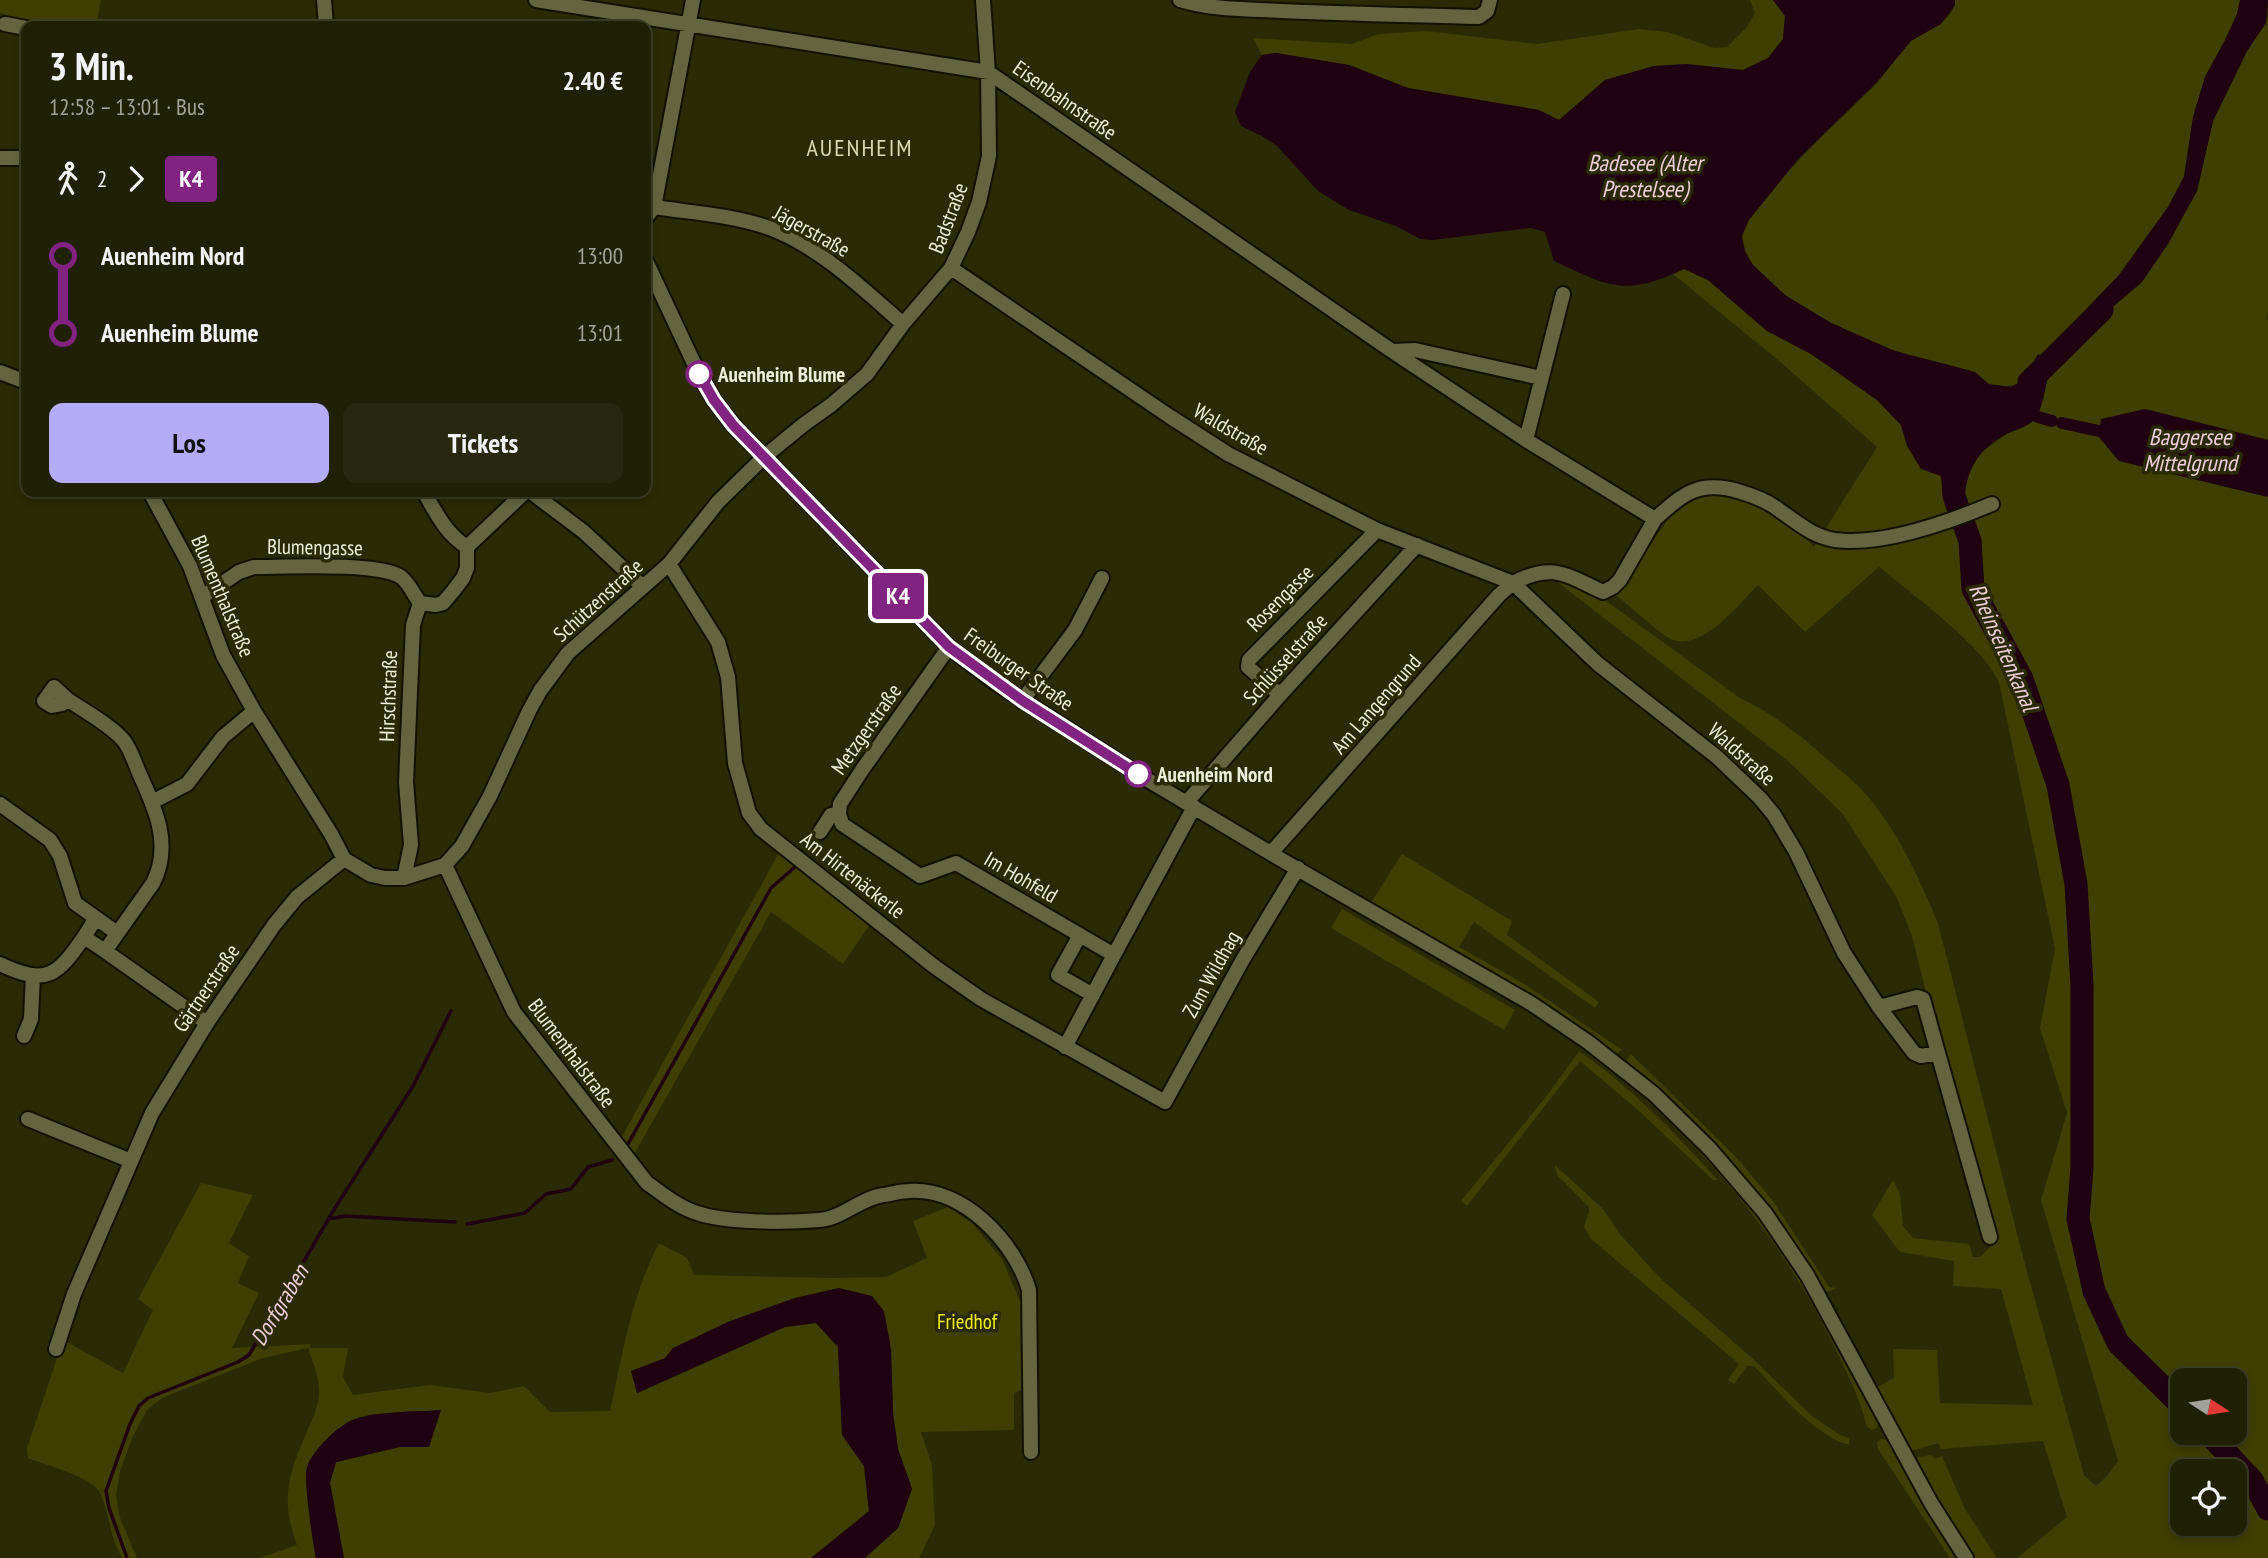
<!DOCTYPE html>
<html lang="de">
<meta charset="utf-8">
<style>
:root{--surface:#202004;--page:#28280e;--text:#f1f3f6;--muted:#a2a39a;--line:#3d3e26;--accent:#b5acf8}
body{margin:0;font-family:"PT Sans Narrow",sans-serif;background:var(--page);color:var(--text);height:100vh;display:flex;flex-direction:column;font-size:26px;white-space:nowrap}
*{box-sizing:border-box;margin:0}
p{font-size:23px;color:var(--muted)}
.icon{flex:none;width:38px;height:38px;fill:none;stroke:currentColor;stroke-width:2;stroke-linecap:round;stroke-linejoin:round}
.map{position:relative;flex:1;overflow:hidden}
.panel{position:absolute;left:21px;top:21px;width:630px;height:476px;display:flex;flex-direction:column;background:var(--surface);border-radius:14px;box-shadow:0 4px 10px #0003,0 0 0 2px var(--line)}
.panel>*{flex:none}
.badge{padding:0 14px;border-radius:5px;font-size:24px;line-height:46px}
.needle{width:46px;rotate:102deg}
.buttons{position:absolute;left:2170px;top:1368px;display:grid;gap:14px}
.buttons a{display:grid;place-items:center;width:77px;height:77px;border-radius:14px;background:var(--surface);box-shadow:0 4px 10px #0003,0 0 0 2px var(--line);font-size:35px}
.map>.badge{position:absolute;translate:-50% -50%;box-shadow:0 0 0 4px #fff}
.legs{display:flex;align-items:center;gap:10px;height:77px;padding:0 28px;font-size:23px}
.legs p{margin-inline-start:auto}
.head{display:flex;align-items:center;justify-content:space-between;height:119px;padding:0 28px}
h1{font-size:38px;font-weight:800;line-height:52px}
.primary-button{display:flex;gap:14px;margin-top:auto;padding:14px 28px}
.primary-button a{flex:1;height:80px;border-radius:14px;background:var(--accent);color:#111;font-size:28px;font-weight:800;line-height:80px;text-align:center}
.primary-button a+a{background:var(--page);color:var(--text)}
ul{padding:0 28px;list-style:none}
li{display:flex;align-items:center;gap:24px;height:77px;font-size:26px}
li i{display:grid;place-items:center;width:10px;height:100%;margin:0 9px;background:currentColor}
li i::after{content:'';width:18px;height:18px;margin:-9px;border:5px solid;border-radius:50%;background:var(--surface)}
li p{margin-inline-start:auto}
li:first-child i{background:linear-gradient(#0000 50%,currentColor 0)}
li:last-child i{background:linear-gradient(currentColor 50%,#0000 0)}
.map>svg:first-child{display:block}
</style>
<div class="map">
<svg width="2268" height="1558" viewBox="0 0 2268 1558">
<rect width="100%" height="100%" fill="#2a2a05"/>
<path fill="#3f3f01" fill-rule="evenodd" d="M0 0H101L96 26C65 26 29 25 0 13Z
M1750 0H1773L1785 16 1783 39 1768 58 1743 70 1686 64 1654 66 1605 80 1559 120 1539 110 1408 88 1349 65 1276 53 1262 55 1253 38 1352 44 1378 34 1427 31 1537 44 1639 29 1668 32 1714 48 1727 47 1746 28 1755 13Z
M1955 0H2240L2237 14 2225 40 2205 77 2193 117 2184 176 2168 207 2119 275 2071 325 2082 333 2142 282 2197 191 2213 121 2247 51 2266 23 2268 15V312L2266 319 2268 320V440L2145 409 2119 461 2268 497V1558H2017L2067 1517 2043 1441 1941 1449 1938 1443 1909 1452 1876 1388 1894 1378 1893 1349 1937 1350 1940 1403 2033 1405 2001 1289 1953 1286 1954 1261 1900 1252 1872 1215 1893 1180 1900 1194 1903 1226 1913 1238 1969 1244 1973 1257H1980L1990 1247 1994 1235 1932 1017 1912 936 1896 896 1842 813 1788 761 1555 580 1557 578 1598 595 1740 698C1770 712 1795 731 1820 753 1834 765 1851 778 1864 792 1897 829 1919 878 1938 923L2023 1257 2084 1475 2096 1486 2106 1477 2118 1461 2041 1200 2067 1113 2040 1028 2055 949 1999 682C1982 645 1912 594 1879 567L1805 632 1758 585C1739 604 1701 653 1671 639 1658 633 1629 605 1616 595L1677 506 1706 494 1735 495 1765 506 1795 526 1814 547 1877 447 1778 360 1673 274 1685 269 1708 280 1767 331 1811 354 1877 400 1901 425 1907 446 1967 476 1978 455 2008 433 2027 425 2030 366 2024 380C2013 386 2001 389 1989 384 1983 381 1979 374 1972 372 1954 365 1934 361 1915 357 1872 345 1744 290 1742 238 1741 209 1853 108 1877 83 1889 70 1897 53 1910 41 1925 28 1954 24 1955 0ZM2182 1381H2235V1433H2182ZM2182 1472H2235V1524H2182Z
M780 851 871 923 843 964 771 912 632 1158 620 1140Z
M1402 854 1512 921 1507 935 1599 1002 1595 1008 1474 922 1459 947 1526 985 1622 1050 1616 1054 1520 989 1370 904Z
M1342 909 1515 1010 1504 1030 1331 928Z
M1579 1051C1631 1087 1675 1133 1718 1180H1713L1639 1111 1580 1061 1467 1206 1461 1201 1549 1093Z
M1595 1054C1629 1082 1665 1109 1695 1141 1738 1186 1776 1236 1809 1289 1835 1331 1856 1377 1879 1421L1876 1428 1872 1430 1867 1427C1858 1392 1844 1367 1828 1334 1785 1249 1727 1176 1658 1110 1639 1091 1617 1075 1597 1058Z
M1631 1054 1737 1158 1773 1201 1829 1287 1836 1288 1828 1292 1823 1290C1785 1231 1742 1171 1692 1121 1672 1101 1650 1083 1628 1064L1627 1059Z
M1555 1165 1603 1209 1619 1233 1660 1278 1751 1357 1812 1416 1840 1435 1849 1438V1445C1814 1435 1779 1392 1754 1366H1747L1734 1384 1728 1380 1739 1364 1591 1239 1584 1227 1589 1212V1207L1557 1175Z
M201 1183 253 1195 229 1243 249 1256 238 1283 259 1293 232 1348 311 1344 309 1348H348L343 1377 353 1395 430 1385 490 1393 524 1386 550 1412 610 1411C623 1352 631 1297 659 1243L687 1258 694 1275 832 1278 886 1277 927 1258 913 1221 948 1207 972 1223 1002 1259 1023 1308 1021 1390 1014 1393V1430L921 1432 932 1465 935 1525 919 1558H865L898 1528 912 1489 898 1449 893 1413 891 1349 839 1288 795 1298 728 1322 673 1348 666 1358 631 1372 638 1393 785 1327 816 1323 838 1347 842 1435 864 1466 869 1512 811 1558H344L330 1483 336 1462 400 1447H429L440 1410C415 1412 378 1411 355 1419 338 1426 312 1450 307 1468 303 1479 313 1544 316 1558H260L297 1545C281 1502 287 1478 305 1436 310 1424 318 1409 319 1395 320 1379 313 1363 308 1348L263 1358 162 1398 147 1410 133 1436 120 1471 116 1495 120 1518 137 1558H122C110 1537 110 1516 101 1495 95 1477 45 1465 28 1458L27 1448 63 1340 123 1373 153 1310 138 1299Z
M1881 1439 1888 1440 1960 1558H1950L1878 1449 1877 1442Z
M1931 1455 1935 1459 1942 1456 1965 1509 1997 1558H1973L1915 1463 1918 1457Z"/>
<path fill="#200112" d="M1773 0H1955V5L1941 24 1911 41 1877 82 1799 158 1749 220 1742 236 1745 251 1753 265 1785 295 1831 323 1895 351 1975 372 1989 384 2011 387 2024 380 2038 354 2051 361C2048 374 2043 410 2035 419 2028 426 2020 428 2011 432 1984 444 1968 464 1965 494L1945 496 1941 476 1921 469 1907 446 1901 425 1877 400 1811 354 1767 331 1708 280 1684 269C1625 297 1610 287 1554 261L1545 232 1531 228 1433 240 1420 239 1396 226 1349 210 1318 191 1277 146 1262 136 1241 126 1235 112 1250 72 1262 55 1276 53 1349 65 1408 88 1539 110 1559 120 1605 80 1654 66 1686 64 1743 70 1768 58 1783 39 1785 16Z
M2240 0H2268L2266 23 2247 51 2213 121 2197 191 2168 244 2142 282 2082 333 2071 325 2119 275 2168 207 2184 177 2193 117 2205 77 2225 40 2237 14Z
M2145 409 2268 440V497L2119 461 2098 436 2101 419Z
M839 1288 872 1296 884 1311 891 1349 893 1413 898 1449 912 1489 898 1528 865 1558H811L869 1511 864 1466 842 1435 838 1347 816 1323 785 1327 637 1393 631 1371 665 1358 673 1348 728 1322 795 1298Z
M441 1410 429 1447H400L336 1462 330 1483 344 1558H316C313 1544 303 1478 307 1467 313 1450 338 1425 355 1419 379 1411 415 1412 441 1410Z"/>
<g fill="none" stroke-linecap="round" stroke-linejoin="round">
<path stroke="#200112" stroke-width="3.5" d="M628 1144 771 888 795 867
M329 1219 345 1216 455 1222
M467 1224 525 1213 546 1194 571 1189 588 1167 612 1160
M127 1558 109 1508 106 1491 130 1424 139 1406 148 1398 238 1362 249 1355 335 1208 413 1086 451 1011"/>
<path stroke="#200112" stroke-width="12" d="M2038 417 2052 421
M2062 423 2099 431"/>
<path stroke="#200112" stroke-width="23" d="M2029 382 2102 310
M1952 466 1954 496 1970 541 1973 589 2022 679 2058 785 2076 884 2082 985V1168L2078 1219 2094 1291 2118 1343 2182 1406
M2208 1433 2252 1480 2268 1509"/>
<g stroke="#121200" stroke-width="18">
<path id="minor" d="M324 0 326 26
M536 0 988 72 1392 351 1526 440 1655 519C1684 493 1700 479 1741 492 1754 496 1768 501 1779 510 1798 523 1812 536 1835 540 1882 546 1949 522 1992 504
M1180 0C1212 10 1248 9 1281 11 1347 14 1413 15 1479 17L1487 11 1490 0
M5 24 26 28
M0 158H26
M654 207C693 213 735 215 772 229 821 248 864 290 903 324
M646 218 654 207 693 0
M646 261 699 374 714 400 733 425 949 647 996 683 1138 774 1282 860 1532 1004 1588 1042 1654 1094 1710 1149 1765 1213 1807 1275 1931 1503 1966 1558
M951 268 1169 416 1228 454 1377 530 1513 583C1553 562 1566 575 1603 592L1613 587 1620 580 1655 519
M1392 351 1415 350 1541 378
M0 372 26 382
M1526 440 1563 294
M150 492 190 566 223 655 254 711 331 834 344 859 371 875 385 878H404L445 865 462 846 490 796 529 711 540 691 568 653 669 564 718 502 764 457 803 425 831 405 867 374 903 324 951 268 968 232 979 202 989 156 988 72 983 0
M424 492C436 513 446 534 467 547L525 492
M531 492 584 532 643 587
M669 564 718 642 728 677 735 763 749 813 761 829 935 967 981 999 1165 1102 1242 961 1298 868
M202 597 239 572 254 567C285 567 378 562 401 577 409 583 414 595 420 603
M54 687 67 699 62 704 52 706 44 701Z
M1280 695 1248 667 1249 660 1377 530
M67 699C84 711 111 725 124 741 131 750 135 764 140 775 156 810 172 846 153 883L105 951 84 937 96 918 117 933
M1022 701 1075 630 1102 578
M152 802 187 784 223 737 254 711
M1186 803 1280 695 1417 545
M0 804 50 840 60 856 75 903 96 918
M839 814 842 824 920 876 956 863 1114 955 1194 807
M820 832 831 815 839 814 840 804 862 770 949 647
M1271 853 1499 595 1513 583 1598 664 1717 757 1760 798 1774 815 1796 852 1844 953 1879 1007 1914 1053 1921 1056 1938 1053 1990 1237
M445 865 514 1012 647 1183C663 1194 678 1207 697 1213 727 1223 787 1223 819 1220 841 1219 861 1198 883 1195 891 1194 901 1191 909 1191 963 1187 1015 1242 1029 1290L1031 1452
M404 878 411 845 406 782 413 625 420 603 436 605 443 603 454 590 463 578 467 568V547
M1080 935 1058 975 1093 995
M105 951 207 1023
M0 964C47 986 57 976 84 937
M1879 1007 1917 997 1923 999 1938 1053
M24 1036 31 1019 33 975
M1065 1047 1114 955
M28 1119 131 1161
M56 1349 74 1294 152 1113 207 1023 274 925 297 897 344 859"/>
</g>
<use href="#minor" stroke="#646540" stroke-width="14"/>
</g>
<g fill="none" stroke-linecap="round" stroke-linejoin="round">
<g stroke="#fff" stroke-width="16">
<path id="line-1" d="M699 374 714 400 733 425 949 647 1023 701 1138 774"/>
</g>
<use href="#line-1" stroke="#822281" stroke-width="10"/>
</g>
<g fill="#fff" stroke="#822281" stroke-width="3.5">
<circle cx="699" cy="374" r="12"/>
<circle cx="1138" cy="774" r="12"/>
</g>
<g text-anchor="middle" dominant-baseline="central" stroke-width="7" stroke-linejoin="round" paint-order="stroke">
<g font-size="21" fill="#edeeda" stroke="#2a2a05">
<text transform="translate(1065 100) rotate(35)">Eisenbahnstraße</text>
<text transform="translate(948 218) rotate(-69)">Badstraße</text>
<text transform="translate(812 231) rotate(29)">Jägerstraße</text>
<text transform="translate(1231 429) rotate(30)">Waldstraße</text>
<text transform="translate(315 547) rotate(1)">Blumengasse</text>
<text transform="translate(223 596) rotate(67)">Blumenthalstraße</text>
<text transform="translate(1280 598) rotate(-45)">Rosengasse</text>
<text transform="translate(598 600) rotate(-42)">Schützenstraße</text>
<text transform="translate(1285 659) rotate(-48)">Schlüsselstraße</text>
<text transform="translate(1019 669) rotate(35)">Freiburger Straße</text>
<text transform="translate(388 696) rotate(-88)">Hirschstraße</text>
<text transform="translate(1376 704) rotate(-49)">Am Langengrund</text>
<text transform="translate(866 729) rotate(-55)">Metzgerstraße</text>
<text transform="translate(1742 754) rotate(42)">Waldstraße</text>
<text transform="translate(853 875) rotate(38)">Am Hirtenäckerle</text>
<text transform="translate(1021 877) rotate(30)">Im Hohfeld</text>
<text transform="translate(1211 974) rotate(-61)">Zum Wildhag</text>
<text transform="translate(206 988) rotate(-56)">Gärtnerstraße</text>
<text transform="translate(572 1053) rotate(53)">Blumenthalstraße</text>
</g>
<g font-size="21" font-weight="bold" fill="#edeeda" stroke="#2a2a05" text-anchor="start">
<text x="718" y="374">Auenheim Blume</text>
<text x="1157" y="774">Auenheim Nord</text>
</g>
<g font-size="21" fill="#edec1f" stroke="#2a2a05">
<text x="967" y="1321">Friedhof</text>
</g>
<g font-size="23" font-style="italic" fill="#edcedc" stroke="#2a2a05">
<text x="1645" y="162">Badesee (Alter<tspan x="1645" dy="26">Prestelsee)</tspan></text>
<text x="2190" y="436">Baggersee<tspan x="2190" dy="26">Mittelgrund</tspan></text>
<text transform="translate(2004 647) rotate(66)">Rheinseitenkanal</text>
<text transform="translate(279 1305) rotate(-59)">Dorfgraben</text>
</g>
<g font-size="24" letter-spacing="2" fill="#d7d9b0" stroke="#2a2a05">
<text x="860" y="147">AUENHEIM</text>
</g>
</g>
</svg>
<div class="buttons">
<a><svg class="needle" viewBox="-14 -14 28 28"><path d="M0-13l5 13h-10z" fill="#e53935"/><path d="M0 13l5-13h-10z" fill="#a2a39a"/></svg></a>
<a><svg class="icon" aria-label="locate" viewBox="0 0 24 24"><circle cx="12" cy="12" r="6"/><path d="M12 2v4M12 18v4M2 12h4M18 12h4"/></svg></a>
</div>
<b class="badge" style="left:898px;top:596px;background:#822281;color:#fff">K4</b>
<section class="panel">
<div class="head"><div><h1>3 Min.</h1><p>12:58 – 13:01 · Bus</p></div><b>2.40 €</b></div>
<div class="legs"><svg class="icon" aria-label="walk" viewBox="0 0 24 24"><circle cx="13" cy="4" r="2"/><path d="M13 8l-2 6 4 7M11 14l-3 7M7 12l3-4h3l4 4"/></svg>2<svg class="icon" aria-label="forward" viewBox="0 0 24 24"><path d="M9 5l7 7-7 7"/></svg><b class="badge" style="background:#822281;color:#fff">K4</b></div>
<ul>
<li><i style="color:#822281"></i><b>Auenheim Nord</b><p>13:00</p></li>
<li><i style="color:#822281"></i><b>Auenheim Blume</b><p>13:01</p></li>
</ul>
<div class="primary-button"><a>Los</a><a>Tickets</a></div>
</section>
</div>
